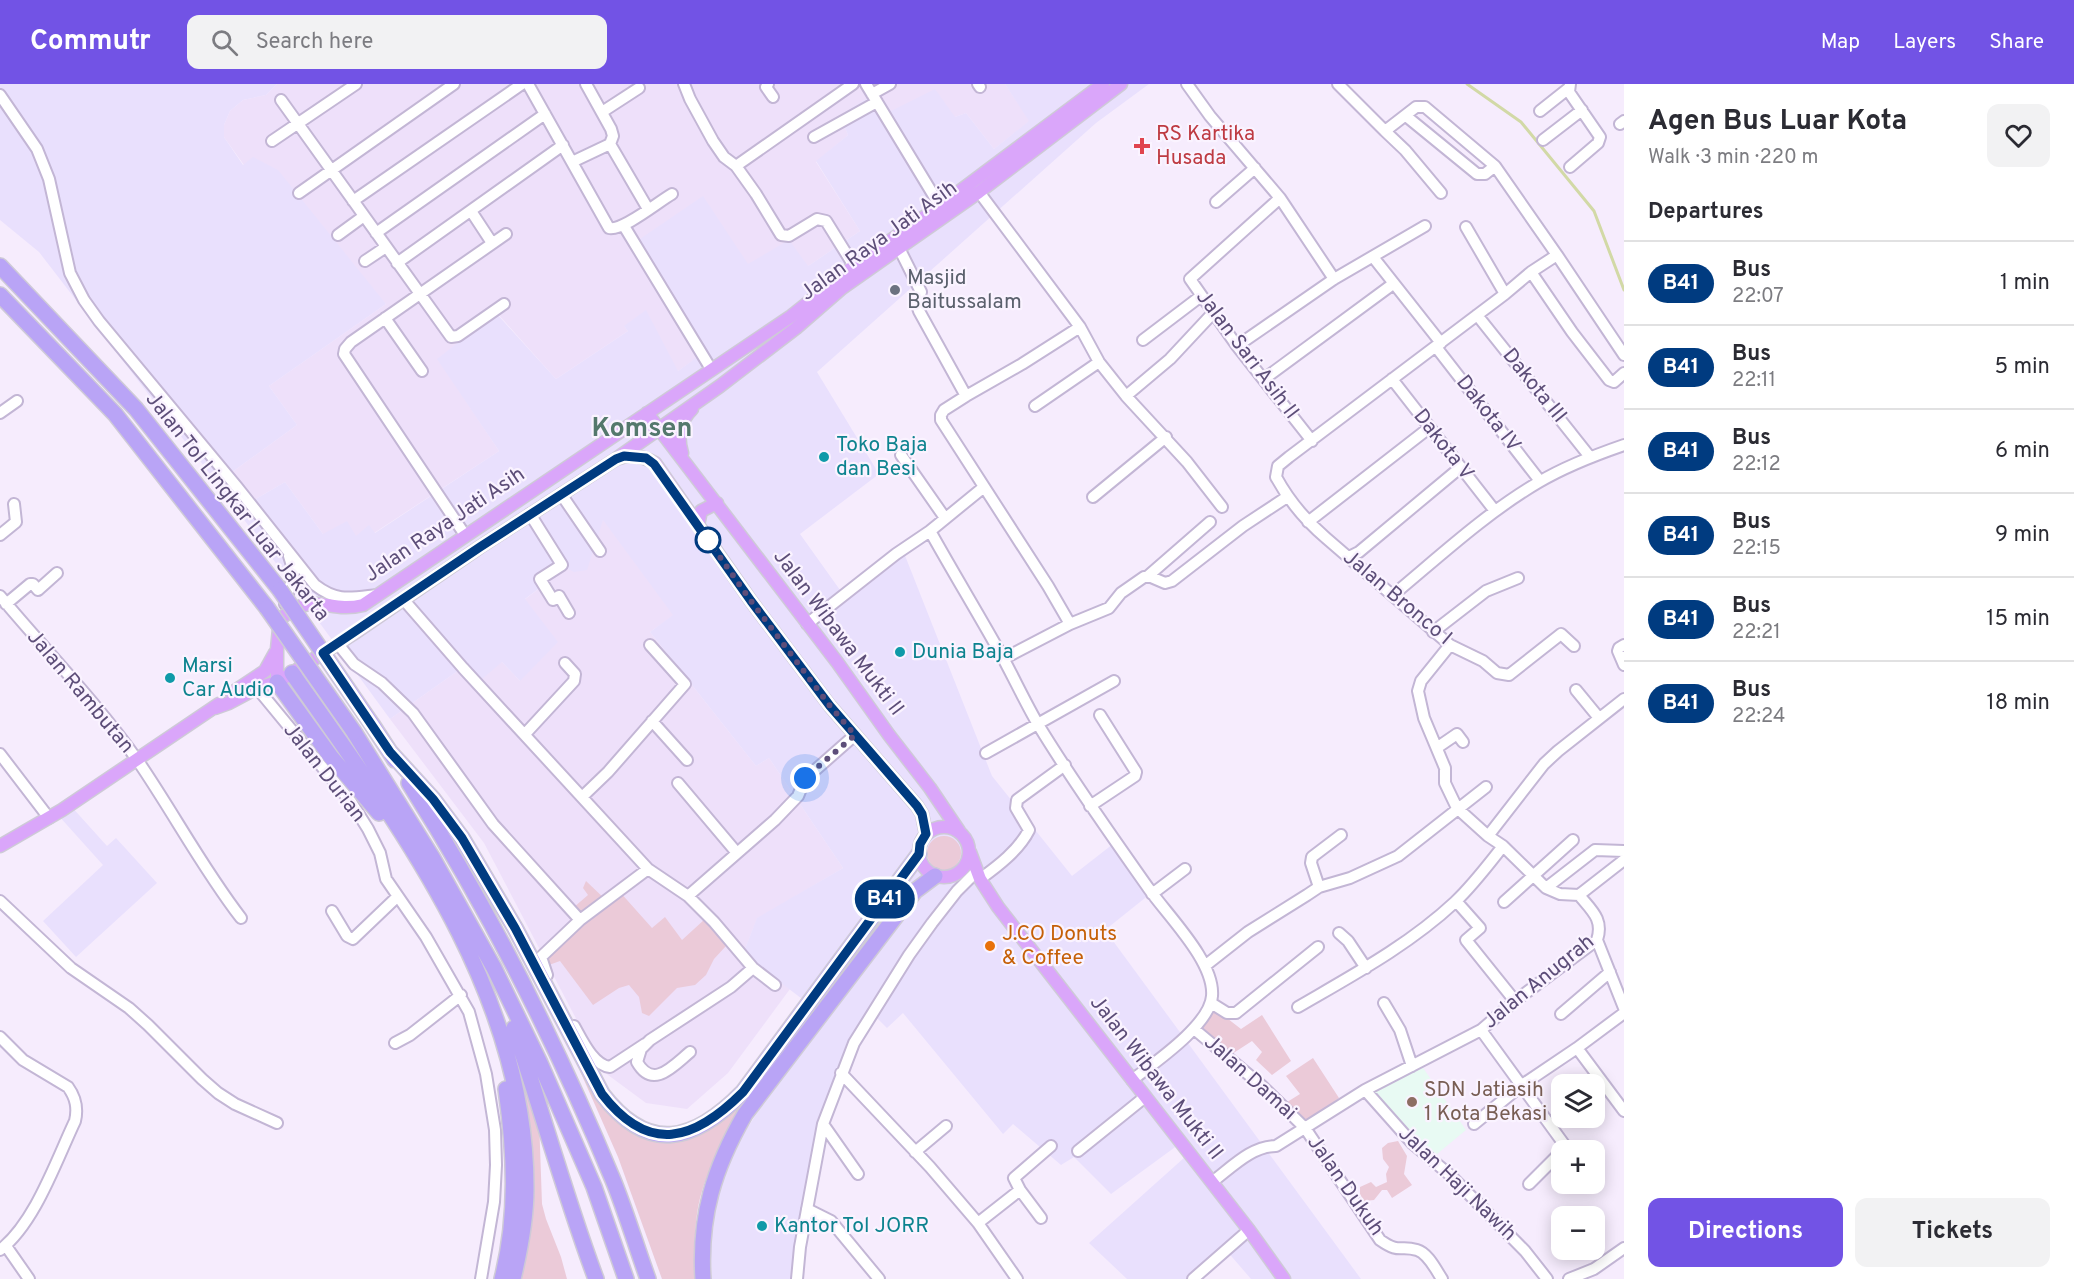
<!DOCTYPE html>
<meta charset="utf-8">
<style>
:root{--surface:#fff;--page:#f2f2f3;--text:#2b2b33;--muted:#7c7c81;--line:#e1e1e2;--accent:#7253e5}
body{margin:0;font-family:Overpass,sans-serif;background:var(--page);color:var(--text);height:100vh;display:flex;flex-direction:column;font-size:22px;white-space:nowrap}
*{box-sizing:border-box;margin:0}
p{font-size:20px;color:var(--muted)}
.icon{flex:none;width:33px;height:33px;fill:none;stroke:currentColor;stroke-width:2;stroke-linecap:round;stroke-linejoin:round}
.map{position:relative;flex:1;overflow:hidden}
.panel{display:flex;flex-direction:column;background:var(--surface);width:450px}
.panel>*{flex:none}
.badge{padding:0 12px;border-radius:20px;font-size:21px;line-height:39px}
.buttons{position:absolute;left:1551px;top:990px;display:grid;gap:12px}
.buttons a{display:grid;place-items:center;width:54px;height:54px;border-radius:12px;background:var(--surface);box-shadow:0 3px 15px #0003;font-size:30px}
.you{position:absolute;width:30px;height:30px;margin:-15px;border:4px solid #fff;border-radius:50%;background:#1a73e8;box-shadow:0 0 0 9px #1a73e833}
.map>.badge{position:absolute;translate:-50% -50%;box-shadow:0 0 0 3px #fff}
h2{padding:0 24px;font-size:22px;line-height:54px}
.round{display:grid;place-items:center;flex:none;width:63px;height:63px;border-radius:12px;background:var(--page)}
.summary{display:flex;align-items:center;justify-content:space-between;height:102px;padding:0 24px}
h1{font-size:28px;font-weight:700;line-height:45px}
.cta{display:flex;gap:12px;margin-top:auto;padding:12px 24px}
.cta a{flex:1;height:69px;border-radius:12px;background:var(--accent);color:#fff;font-size:24px;font-weight:700;line-height:69px;text-align:center}
.cta a+a{background:var(--page);color:var(--text)}
ul{padding:0;list-style:none}
li{display:flex;align-items:center;gap:18px;height:84px;padding:0 24px;border-top:2px solid var(--line)}
li div{flex:1}
li b{display:block;font-size:22px}
li em{font-style:normal}
li .badge{min-width:66px;font-weight:700;text-align:center}
header{display:flex;align-items:center;gap:36px;box-sizing:border-box;height:84px;padding:0 30px;background:var(--accent);color:#fff}
header strong{font-size:28px}
nav{display:flex;gap:33px;margin-inline-start:auto;font-size:21px}
.search{width:420px;height:54px;background:var(--page);display:flex;align-items:center;gap:15px;box-sizing:border-box;padding:0 21px;border-radius:12px;color:var(--muted);font-size:22px}
main{display:flex;flex:1;min-height:0}
.map>svg:first-child{display:block}
</style>
<header>
<strong>Commutr</strong>
<div class="search"><svg class="icon" aria-label="search" viewBox="0 0 24 24"><circle cx="10" cy="10" r="6"/><path d="M15 15l6 6"/></svg>Search here</div>
<nav><a>Map</a><a>Layers</a><a>Share</a></nav>
</header>
<main>
<div class="map">
<svg width="1624" height="1195" viewBox="0 0 1624 1195">
<rect width="100%" height="100%" fill="#f6ecfd"/>
<path fill="#eee0fa" d="M277 0H1005L1030 37 994 65 966 29 955 33 891 28 840 31 848 51 816 78 860 147 808 182 701 271 678 287 624 242 628 247 556 295 497 229 438 275 499 367 374 449 357 452 323 450 285 398 237 426 217 399 297 341 269 302 386 220 244 81 224 53V41L230 27 243 16 266 11Z
M603 435 674 531 650 548 756 682 769 674 843 784 757 835 743 870 790 905 728 989 687 1025 646 1019 604 988 484 759 390 635 459 586 502 578 520 597 524 516 566 484 600 442Z"/>
<path fill="#e9e0fd" d="M0 0H277L266 11 243 16 230 27 224 41V53L243 81 253 73 278 86 386 220 269 302 297 341 217 399 39 168 0 136Z
M1005 0H1149L1096 39 817 288 879 390 800 450 845 513 904 469 992 692 1072 792 1113 760 1150 810 1105 846 1361 1195H1251L1226 1166 1191 1195H1127L1089 1159 1185 1073 1178 1061 1111 1110 1074 1073 1061 1081 1013 1040 1003 1050 903 929 887 944 871 928 847 959 820 1038 791 1195H712L710 1151 725 1078 822 930 743 870 757 834 843 784 769 674 756 682 650 548 673 531 603 436 587 486 574 488 566 484 525 515 558 558 520 597 502 578 475 601 459 586 390 635 237 426 285 398 323 450 347 437 356 452 369 441 375 449 499 367 437 275 496 229 556 295 628 247 624 242 646 226 678 287 700 271 637 157 703 112 748 180 789 156 808 182 860 147 816 77 848 51 840 31 878 8 891 27 935 5 955 33 966 29 994 65 1029 37Z
M70 721 107 762 116 754 157 799 76 873 43 837 103 781 58 731Z"/>
<path fill="#e8faf3" d="M1419 978 1466 1046 1431 1075 1365 1006Z"/>
<path fill="#ebcad8" d="M927 769a17 17 0 1 1 34 0a17 17 0 1 1-34 0Z
M586 797 607 817 619 807 652 844 665 833 682 856 705 835 726 862 714 875 706 891 695 901 677 904 649 932 642 929 639 913 629 901 619 904 593 921 560 877 549 881 539 867 549 863 553 867 561 863 586 837 573 824 588 811 583 804Z
M1214 924 1241 945 1262 931 1291 977 1272 991 1256 976 1262 968 1252 957 1232 970 1200 945Z
M516 972 539 1034 542 1120 546 1135 561 1173 567 1195H518L523 1013Z
M1313 974 1339 1014 1305 1041 1284 1020 1300 1010 1286 992Z
M581 983 629 1045 702 1048 725 1034 745 1015C727 1052 703 1088 697 1130 694 1151 694 1174 695 1195H662L618 1073 580 987Z
M1398 1057 1407 1072 1404 1090 1412 1101 1392 1114 1387 1106H1382L1374 1116 1364 1117 1360 1110V1103L1371 1098 1376 1103 1387 1098 1386 1090 1389 1083 1383 1075 1382 1064 1388 1059Z"/>
<g fill="none" stroke-linecap="round" stroke-linejoin="round">
<path stroke="#d2d9a6" stroke-width="3" d="M1467 0 1521 38 1594 127 1624 206"/>
<g stroke="#c3b6d5" stroke-width="14">
<path id="minor" d="M528 0 609 144C623 147 658 118 672 110
M586 0 611 45 613 52 610 60 648 125
M684 0 690 15 713 57 724 73 736 82 756 110 781 151 789 152 817 135 826 137 854 182
M768 0 766 3 773 13
M866 0 940 122
M978 0 980 3
M1187 0 1210 32 1280 114 1334 195
M1338 0 1385 47 1416 23H1425L1495 82 1557 171 1531 188 1505 210 1289 373 1278 382 1276 393C1289 417 1305 436 1326 454L1450 561 1483 577 1497 589 1509 591 1561 550 1574 562
M1570 0 1569 8 1600 53 1598 59 1570 83
M872 10 890 0
M0 11 37 65 49 95 70 189 84 216 99 237 237 403 315 501C337 518 350 514 377 511
M281 16 451 253 458 252 504 220
M1540 27 1569 4
M602 28 639 4
M1406 32 1477 90H1485L1495 82
M1620 40 1624 37
M1385 47 1405 66 1441 109
M814 53 877 18
M1543 56 1582 26
M272 57 356 0
M572 78 610 60
M736 82 853 0
M979 108 1080 243 1099 278 1126 312 1187 378 1222 423
M299 109 454 0
M1280 114 1190 195 1237 262 1312 357
M353 117 522 0
M1216 118 1255 84
M471 127 492 159
M624 142 711 285
M1466 143 1505 210
M376 149 545 30
M338 151 364 132
M899 164 921 208 917 221 919 227 966 312
M1557 171 1624 271
M1373 173 1441 259
M365 177 386 163
M397 179 563 61
M1531 188 1572 248 1609 296 1614 298 1624 289
M1477 231 1590 373
M385 234 422 287
M1143 256 1201 212
M1237 262 1334 195 1425 142
M1436 263 1540 397
M1264 295 1393 200
M1392 295 1495 427
M1126 312 1170 275 1213 229
M1035 322 1099 278
M0 329 17 317
M901 371 945 434
M561 410 600 467
M1093 413 1166 353
M530 430 562 481 540 495 553 516 559 512 569 529
M1308 438 1429 344
M930 447C954 490 979 531 1003 574 1015 596 1026 620 1039 642 1073 698 1111 751 1149 805 1168 832 1215 878 1212 912 1210 941 1154 979 1132 996
M0 451 16 438 14 420
M465 451 344 270 345 265 351 258 506 150
M1349 473 1359 468 1461 383
M1148 492 1210 438
M1393 511C1440 472 1486 429 1539 398 1566 382 1595 371 1624 361
M0 512C46 567 97 619 138 677 173 728 203 785 241 834
M403 515 463 584 648 785 688 812 714 838 753 884 775 901
M6 520 30 500H33L38 506 57 489
M285 520 294 488 289 472
M807 540 896 470 930 447 984 403
M1070 540 1048 502 941 336V331L944 326 966 312 1022 280 1080 243
M1433 548 1486 507 1518 494
M338 560 354 580 382 599 413 629 493 740 580 836 648 785
M1624 561 1619 564 1618 567 1624 581
M1003 575 1070 540 1109 524 1121 509 1144 493H1151L1165 499 1172 497 1243 442 1287 413
M257 604 351 718 368 745 380 769 386 795 426 853 469 928 486 990 495 1046 496 1081 494 1118 481 1195
M1576 606 1599 634
M652 637 687 676
M525 650 574 597 575 590 565 579
M1438 663 1457 650 1463 658
M986 669 1114 597
M0 670 49 734
M678 699 737 769
M582 713 608 688 685 600 650 561
M1090 722 1135 692 1136 688 1100 631
M1488 752 1544 680 1558 667 1624 615
M980 795C998 782 1019 766 1029 746L1016 724 1017 716 1065 681
M1319 803 1311 779 1312 773 1341 751
M1546 804 1595 766 1624 767
M1152 810 1185 785
M1579 811 1624 776
M688 812 775 736 798 712 805 695 855 651
M0 817 71 884 129 924 148 941 202 995 218 1009 235 1020 277 1039
M1456 817 1480 844 1466 856 1515 917
M1504 818 1573 756
M332 827 347 852 353 855 397 813
M1339 849 1348 857 1366 884
M1597 856 1624 924
M1206 881 1248 848 1307 811 1319 803 1350 794 1398 772 1486 703
M547 891 541 873 580 836
M1211 919 1227 929H1236L1318 863
M1384 919 1400 946 1412 982
M1298 923C1353 891 1409 861 1455 818 1473 801 1488 781 1503 762
M1624 929 1577 964 1624 1027
M1561 930 1610 888
M574 942C582 956 593 981 610 983L645 960
M1194 945 1261 1001 1305 1044 1380 1156C1400 1170 1399 1161 1417 1166 1428 1169 1436 1186 1442 1195
M1481 946 1566 1063 1562 1066
M0 953 23 976 68 1003C76 1014 78 1024 75 1037 56 1077 35 1139 0 1166
M395 959 410 951 461 911
M690 968C673 982 653 1006 637 978L641 965 650 956 731 903 753 884
M841 989 930 1083 978 1139 1017 1195
M1365 1006 1413 1060 1450 1091 1525 1167 1547 1195
M823 1040 858 1090
M1474 1040 1522 1001 1577 964
M1078 1067 1145 1013
M915 1068 946 1042
M1212 1098C1231 1084 1251 1062 1276 1062L1365 1006 1481 946 1515 917 1597 856C1604 835 1591 826 1579 811L1560 810 1546 804 1503 762 1488 752 1457 724 1445 699V684L1424 634 1418 607 1421 597 1450 561
M1529 1100 1562 1067
M807 1125 831 1137 879 1195
M1041 1134 1020 1106 1014 1094 1051 1062
M978 1139 1020 1106
M6 1162 29 1195
M797 1195 800 1163 823 1040 854 959 909 871 932 839 957 807 976 788
M1193 1195 1249 1146
M1569 1195 1594 1185 1624 1164"/>
</g>
<g stroke="#cecad7" stroke-width="15">
<path id="major" d="M647 329 837 578 889 651 930 704 959 747
M682 369C677 352 679 338 692 325
M619 374C631 369 644 373 655 379L751 517 830 622 917 722 922 730 926 750
M698 441 701 427 717 419
M277 598V565L280 535C316 505 327 530 363 521L790 233 854 182 940 122 1103 0
M232 609 265 587 275 569
M215 624 229 619 257 604 277 598 292 589 353 550 480 463 616 375 720 302 796 244 842 204 979 108 1121 0
M919 768a25 25 0 1 1 50 0a25 25 0 1 1-50 0Z
M0 762 62 726 219 620
M970 768 980 795 998 823 1249 1146 1284 1195"/>
</g>
<g stroke="#cecad7" stroke-width="18">
<path id="highway" d="M0 182 136 325 280 506
M0 211 115 330 267 524
M292 589C400 743 527 908 526 1105 526 1135 520 1166 513 1195
M277 598 331 673 379 729
M373 642 395 676
M354 648 432 773 494 884 540 979 594 1103 626 1195
M390 668 433 715 462 754 515 844 602 1010C649 1071 694 1058 743 1008L919 770
M409 699C490 827 555 956 613 1096 626 1128 636 1162 648 1195
M514 944C542 1027 565 1112 596 1195
M502 1195C518 1132 515 1069 506 1005
M703 1195C699 1132 714 1084 745 1030L915 807 935 792"/>
</g>
<use href="#minor" stroke="#fff" stroke-width="10"/>
<use href="#major" stroke="#daa6fa" stroke-width="12"/>
<use href="#highway" stroke="#b9a4f6" stroke-width="15"/>
<g stroke="#cecad7" stroke-width="18" stroke-linecap="butt">
<path id="highway-bridge" d="M280 506 373 642
M267 524 354 648"/>
</g>
<use href="#highway-bridge" stroke="#b9a4f6" stroke-width="15"/>
</g>
<g fill="none" stroke-linecap="round" stroke-linejoin="round">
<g stroke="#fff" stroke-width="14">
<path id="line" d="M624 372 646 374 654 380 751 517 830 622 917 722 922 730 926 750 920 760 919 770 743 1008C694 1057 649 1071 602 1010L515 844 462 754 433 715 390 668 323 569 480 463 616 375Z"/>
</g>
<use href="#line" stroke="#003b80" stroke-width="9"/>
<path stroke="#5d4e79" stroke-width="6" stroke-dasharray="0 10.8" d="M708 456 751 517 830 622 855 651 805 694"/>
</g>
<path fill="#e0444e" stroke="#faf3ff" stroke-width="2" d="M1139 53h6v6h6v6h-6v6h-6v-6h-6v-6h6z"/>
<circle fill="#6b7280" stroke="#faf3ff" stroke-width="2" cx="895" cy="206" r="6"/>
<g fill="#0f9aa8" stroke="#faf3ff" stroke-width="2">
<circle cx="824" cy="373" r="6"/>
<circle cx="900" cy="568" r="6"/>
<circle cx="170" cy="594" r="6"/>
<circle cx="762" cy="1142" r="6"/>
</g>
<circle fill="#fff" stroke="#003b80" stroke-width="3" cx="708" cy="456" r="12"/>
<circle fill="#e8710a" stroke="#faf3ff" stroke-width="2" cx="990" cy="862" r="6"/>
<circle fill="#8d6e63" stroke="#faf3ff" stroke-width="2" cx="1412" cy="1018" r="6"/>
<g text-anchor="middle" dominant-baseline="central" stroke-width="4.5" stroke-linejoin="round" paint-order="stroke">
<g font-size="21" fill="#be3a42" stroke="#faf3ff" text-anchor="start">
<text x="1156" y="50">RS Kartika<tspan x="1156" dy="24">Husada</tspan></text>
</g>
<g font-size="21" fill="#5d4e79" stroke="#faf3ff">
<text transform="translate(879 157) rotate(-36)">Jalan Raya Jati Asih</text>
<text transform="translate(1247 271) rotate(53)">Jalan Sari Asih II</text>
<text transform="translate(1534 302) rotate(51)">Dakota III</text>
<text transform="translate(1488 330) rotate(52)">Dakota IV</text>
<text transform="translate(1443 361) rotate(52)">Dakota V</text>
<text transform="translate(237 423) rotate(52)">Jalan Tol Lingkar Luar Jakarta</text>
<text transform="translate(445 441) rotate(-34)">Jalan Raya Jati Asih</text>
<text transform="translate(1397 514) rotate(40)">Jalan Bronco I</text>
<text transform="translate(838 549) rotate(53)">Jalan Wibawa Mukti II</text>
<text transform="translate(80 608) rotate(50)">Jalan Rambutan</text>
<text transform="translate(324 689) rotate(52)">Jalan Durian</text>
<text transform="translate(1539 898) rotate(-39)">Jalan Anugrah</text>
<text transform="translate(1156 994) rotate(52)">Jalan Wibawa Mukti II</text>
<text transform="translate(1250 994) rotate(42)">Jalan Damai</text>
<text transform="translate(1457 1100) rotate(44)">Jalan Haji Nawih</text>
<text transform="translate(1345 1102) rotate(55)">Jalan Dukuh</text>
</g>
<g font-size="21" fill="#5b616d" stroke="#faf3ff" text-anchor="start">
<text x="907" y="194">Masjid<tspan x="907" dy="24">Baitussalam</tspan></text>
</g>
<g font-size="21" fill="#0d838f" stroke="#faf3ff" text-anchor="start">
<text x="836" y="361">Toko Baja<tspan x="836" dy="24">dan Besi</tspan></text>
<text x="912" y="568">Dunia Baja</text>
<text x="182" y="582">Marsi<tspan x="182" dy="24">Car Audio</tspan></text>
<text x="774" y="1142">Kantor Tol JORR</text>
</g>
<g font-size="21" fill="#c56008" stroke="#faf3ff" text-anchor="start">
<text x="1002" y="850">J.CO Donuts<tspan x="1002" dy="24">&amp; Coffee</tspan></text>
</g>
<g font-size="21" fill="#785e54" stroke="#faf3ff" text-anchor="start">
<text x="1424" y="1006">SDN Jatiasih<tspan x="1424" dy="24">1 Kota Bekasi</tspan></text>
</g>
<g font-size="27" font-weight="bold" fill="#54786c" stroke="#faf3ff">
<text x="642" y="345">Komsen</text>
</g>
</g>
</svg>
<div class="buttons">
<a><svg class="icon" aria-label="layers" viewBox="0 0 24 24"><path d="M12 4l9 5-9 5-9-5zM3 14l9 5 9-5"/></svg></a>
<a>+</a>
<a>−</a>
</div>
<div class="you" style="left:805px;top:694px"></div>
<b class="badge" style="left:885px;top:815px;background:#003b80;color:#fff">B41</b>
</div>
<section class="panel">
<div class="summary"><div><h1>Agen Bus Luar Kota</h1><p>Walk · 3 min · 220 m</p></div><a class="round"><svg class="icon" aria-label="heart" viewBox="0 0 24 24"><path d="M12 20l-8-8c-3-5 5-10 8-4 3-6 11-1 8 4z"/></svg></a></div>
<h2>Departures</h2>
<ul>
<li><span class="badge" style="background:#003b80;color:#fff">B41</span><div><b>Bus</b><p>22:07</p></div><em>1 min</em></li>
<li><span class="badge" style="background:#003b80;color:#fff">B41</span><div><b>Bus</b><p>22:11</p></div><em>5 min</em></li>
<li><span class="badge" style="background:#003b80;color:#fff">B41</span><div><b>Bus</b><p>22:12</p></div><em>6 min</em></li>
<li><span class="badge" style="background:#003b80;color:#fff">B41</span><div><b>Bus</b><p>22:15</p></div><em>9 min</em></li>
<li><span class="badge" style="background:#003b80;color:#fff">B41</span><div><b>Bus</b><p>22:21</p></div><em>15 min</em></li>
<li><span class="badge" style="background:#003b80;color:#fff">B41</span><div><b>Bus</b><p>22:24</p></div><em>18 min</em></li>
</ul>
<div class="cta"><a>Directions</a><a>Tickets</a></div>
</section>
</main>
